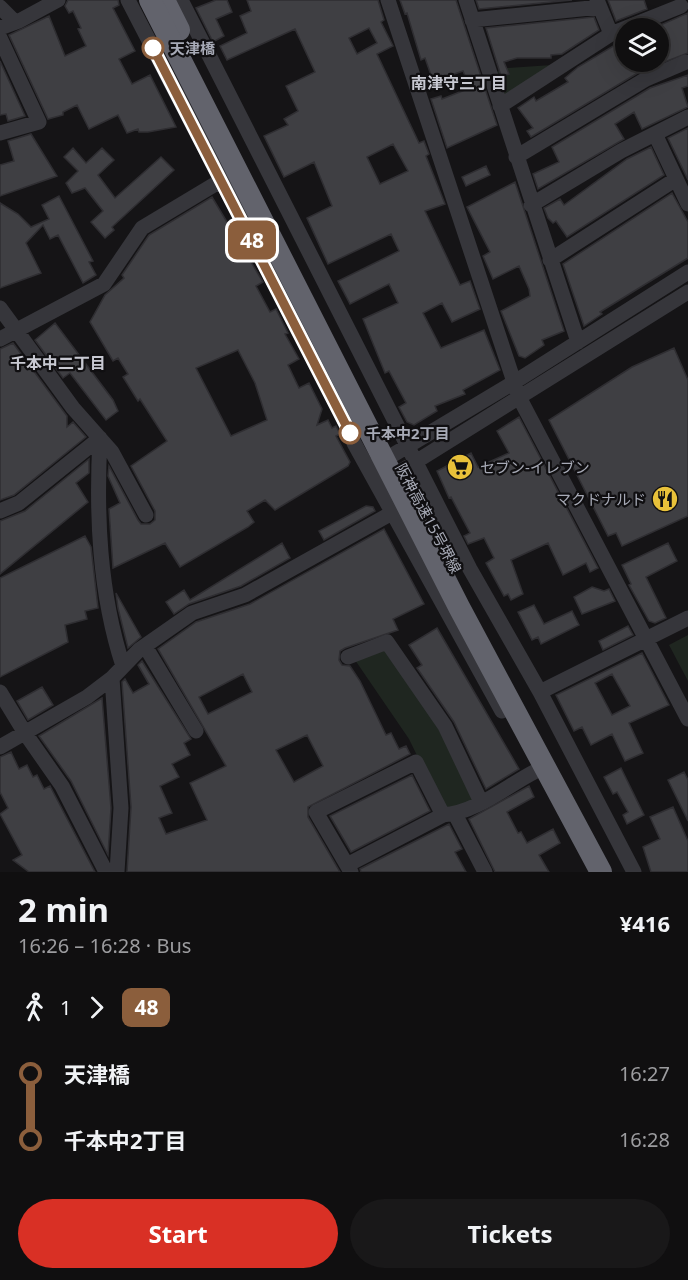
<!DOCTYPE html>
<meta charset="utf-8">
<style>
:root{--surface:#100f10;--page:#191819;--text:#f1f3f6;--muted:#9c9c9f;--line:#302f30;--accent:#d93025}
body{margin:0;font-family:"Noto Sans","Noto Sans JP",sans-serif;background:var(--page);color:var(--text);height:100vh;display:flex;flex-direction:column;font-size:22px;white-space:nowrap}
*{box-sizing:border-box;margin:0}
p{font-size:20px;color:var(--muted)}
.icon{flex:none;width:33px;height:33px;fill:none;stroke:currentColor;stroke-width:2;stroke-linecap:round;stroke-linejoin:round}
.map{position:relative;height:872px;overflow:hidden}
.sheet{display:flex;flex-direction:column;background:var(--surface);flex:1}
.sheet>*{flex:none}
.badge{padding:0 12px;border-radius:9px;font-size:21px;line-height:39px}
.buttons{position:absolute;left:615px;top:18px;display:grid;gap:12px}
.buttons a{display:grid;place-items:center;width:54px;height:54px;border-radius:50%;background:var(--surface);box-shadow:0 6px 24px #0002,0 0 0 2px var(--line);font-size:30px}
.map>.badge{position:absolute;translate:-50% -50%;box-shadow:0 0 0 3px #fff}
.legs{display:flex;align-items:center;gap:9px;height:66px;padding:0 18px;font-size:20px}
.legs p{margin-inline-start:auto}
.summary{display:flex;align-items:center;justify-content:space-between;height:102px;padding:0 18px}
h1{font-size:33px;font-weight:700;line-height:45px}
.action{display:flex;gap:12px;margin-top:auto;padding:12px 18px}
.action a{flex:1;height:69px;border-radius:36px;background:var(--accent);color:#fff;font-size:24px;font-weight:700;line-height:69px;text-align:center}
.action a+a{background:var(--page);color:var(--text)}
ul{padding:0 18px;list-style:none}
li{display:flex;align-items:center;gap:21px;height:66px;font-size:22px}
li i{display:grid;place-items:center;width:9px;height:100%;margin:0 8px;background:currentColor}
li i::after{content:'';width:15px;height:15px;margin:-8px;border:4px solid;border-radius:50%;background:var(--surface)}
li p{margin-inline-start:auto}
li:first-child i{background:linear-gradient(#0000 50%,currentColor 0)}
li:last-child i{background:linear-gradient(currentColor 50%,#0000 0)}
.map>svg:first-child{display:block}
</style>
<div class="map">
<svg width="688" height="872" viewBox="0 0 688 872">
<rect width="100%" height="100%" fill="#151416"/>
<path fill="#1f2620" d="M552 65 502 100 493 73 507 68Z
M688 635V681L669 645Z
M384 647 438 726 474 802 443 809 409 739 355 660Z"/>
<path fill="#3f3f43" stroke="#2f2e32" stroke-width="1.5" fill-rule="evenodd" d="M68 0H118L119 5 113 8 135 51 119 59 132 84 150 75 176 127 148 132H139L138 129 127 133 118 115 89 129 77 105 63 112V115L48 119 9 35 49 16 65 56 86 46 78 29 81 28 73 11 69 13 65 6Z
M216 0H227L232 12 216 19 224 36 213 42 196 8Z
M247 0H378L384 20 381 22 393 46 377 54 419 143 424 141 429 154 426 156 445 204 425 211 460 285 470 281 480 309 452 322 442 303 423 313 441 348 484 330 500 370 463 390 465 394 435 406 437 411 414 425 407 422 399 407 406 403 389 371 385 373 363 319 398 303 389 284 350 304 338 281 399 251 391 234 328 264 307 218 332 206 314 162 284 177 264 136 288 125 284 119 298 111 286 86 315 72 295 29 227 60 220 46 247 33 240 16 251 11ZM369 28 377 43 357 54 349 38ZM393 144 408 171 380 184 367 157Z
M400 0H456L497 125 447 148 431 99 441 96 442 99 470 88 463 71 440 79 439 76 432 78 425 58 421 60 407 13 405 14Z
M476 0H572L479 9Z
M608 0H644L647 9 616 21Z
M688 13V53L641 71 531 137 527 131 533 128 518 108 534 97 536 101 568 82 565 78 578 67 625 39 626 62H658V28L656 27Z
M594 17 599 30 562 54 551 55V58H517L504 62 509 74 501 76 486 28Z
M0 61 25 116 8 121 6 114 0 115Z
M688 75V86L682 88 688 107 642 129 634 112 615 124 624 139 538 189 533 174 559 162 552 147 650 88Z
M688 128V180L668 138Z
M31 134 57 176 0 196V165L14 161 8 141Z
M651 147 664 175 567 237 556 221 553 223 548 218 544 208 560 199 564 205 627 159Z
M73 148 86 163 102 148 114 160 98 175 115 198 161 157 174 170 112 227 114 230 105 238 91 222 103 211 85 188 72 193 66 183 78 171 64 157Z
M486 166 490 175 466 186 462 177Z
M515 182 564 331 542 340 544 345 525 358 519 356 501 311 530 296 529 289 519 266 493 279 483 256 490 252 467 207Z
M672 193 688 222V258L600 312 602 314 584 326 563 264Z
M59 196 93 261 89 262 96 275 83 283 58 235 50 239 43 225 26 243 41 273 0 288V203L18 214 31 227 49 219 42 205Z
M212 197 263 282 256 286 270 312 276 309 288 333 285 334 299 359 288 365 299 388 309 383 322 409 317 425 328 420 332 428 336 426 340 434 336 436 350 462 348 466 275 510 265 500 247 511 254 522 248 527 180 567 165 543 113 568 109 509 120 503 108 476 109 466 138 520 141 524H150L155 520V511L131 466 167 441 140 399 138 401 123 377 128 374 118 358 113 361 90 322 105 295 124 278 122 275 149 235ZM238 350 255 383 267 420 231 436 196 368Z
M55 323 113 400 118 411 106 420 70 373 63 378 35 340Z
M13 343 67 416V427L73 422 86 437 14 495 0 500V349Z
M674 348 688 380V516L622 546 616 533 608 536 549 420 632 367Z
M519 417 598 568 590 572 586 563 563 575 548 543 511 560 523 594 511 600 508 594 504 596 486 563 494 558 484 538 468 544 464 536 470 533 451 497 449 498 437 471 471 453 478 467 509 453 497 431Z
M89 459V473L76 483 88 502 0 574V521L25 511Z
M366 506 373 507 375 511 324 540 319 531Z
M384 529 424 604 393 619 398 630 345 648 340 651 339 660 342 665 350 666 360 681 386 735 391 733 399 749 406 746 410 754 308 807V817L340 872H127L131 807 122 682 125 679 133 693 149 684 138 665 142 661 191 739 184 743 190 755 172 764 179 777 160 786 172 813 159 818 166 834 207 820 190 783 226 766 158 649 196 622 250 604ZM243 674 252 692 208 714 199 697ZM307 735 323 766 294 782 276 750Z
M85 536 91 547 98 608 85 611 87 619 65 625 68 642 0 677V578Z
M282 543 290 558 241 586 189 604 174 614 166 602 184 590 190 600Z
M668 543 677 561 646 577 666 618 655 623 649 621 629 585 631 584 622 565Z
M592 587 604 591 609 589 615 601 582 614 574 597Z
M116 593 141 637 128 648 118 608Z
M534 605 544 624 572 611 579 625 541 644 538 637 532 640 518 612Z
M628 626 633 635 603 650 599 641Z
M437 628 519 769 486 789 454 722 417 668 422 665 409 645Z
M642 653 669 705 629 723 643 753 625 761 612 734 591 745 582 727 574 731 556 695ZM612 674 630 706 612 715 595 683Z
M42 687 53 705 28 720 17 701Z
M102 698 111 808 108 855 71 781 39 736Z
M11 752 19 769 27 765 33 777 37 775 44 789 50 786 95 872H29L13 860 22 855 0 814 8 808 0 792V757Z
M621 768 644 815 627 824 623 815 628 812 617 792 613 794 604 777Z
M684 772 688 780V821L668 780Z
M412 775 430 811 351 852 330 816Z
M529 786 534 797 507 812 518 833 521 832 527 843 553 829 560 843 539 855 549 872H495L469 819Z
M673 807 688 841V872H651L643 847 660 839 650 817Z
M449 824 462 849 455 852 466 872H361L360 869Z"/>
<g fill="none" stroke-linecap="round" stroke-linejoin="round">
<path stroke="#36363b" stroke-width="15" d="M128 0 339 408 354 443 502 711
M181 0 470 569 540 692 634 872
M388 0 519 397 688 719
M466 0 578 342
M597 0 611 34
M0 7 15 22
M472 20 600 7
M0 28 19 21 58 0
M0 38 39 122 0 133
M500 106 611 34 681 6
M655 134 688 204
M516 157 646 79 686 62
M531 205 621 151 688 117
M550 260 676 179
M0 308 73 408 112 452 146 515
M0 339 104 284 142 228 222 180
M100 438C96 514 99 592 123 666
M376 465 513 383 688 272
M385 481 688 292
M0 511 19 503 100 438
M145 646 196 731
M348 657 387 642 445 726 481 802
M112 678 121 808 117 872
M0 692 25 733 62 786 106 872
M540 692 688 618
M0 747 87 697 112 678 139 650 192 613 245 595 392 513
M455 814 485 872
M347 865 443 815C476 813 508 785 536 771
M351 872 316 812 416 762 443 815"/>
<path stroke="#62636c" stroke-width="22" d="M164 0 179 30"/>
<path stroke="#62636c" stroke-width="22" d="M150 0 459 607 601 872"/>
</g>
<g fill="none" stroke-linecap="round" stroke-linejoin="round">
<g stroke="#fff" stroke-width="14">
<path id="line-1" d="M153 48 350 433"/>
</g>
<use href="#line-1" stroke="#8b5e3c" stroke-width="9"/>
</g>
<defs>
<g id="supermarket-disc" transform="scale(1.35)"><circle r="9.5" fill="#e8c13a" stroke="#100f11"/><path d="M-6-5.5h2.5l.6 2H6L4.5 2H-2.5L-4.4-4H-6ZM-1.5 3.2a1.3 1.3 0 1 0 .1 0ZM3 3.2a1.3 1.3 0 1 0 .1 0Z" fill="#111"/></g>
<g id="restaurant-disc" transform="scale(1.35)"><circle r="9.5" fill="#e8c13a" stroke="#100f11"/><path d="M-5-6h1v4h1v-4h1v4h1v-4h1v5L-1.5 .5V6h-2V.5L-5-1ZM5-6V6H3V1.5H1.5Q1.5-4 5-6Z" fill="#111"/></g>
</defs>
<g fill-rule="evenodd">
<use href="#supermarket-disc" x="460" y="467"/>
<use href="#restaurant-disc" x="665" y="499"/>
</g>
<g fill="#fff" stroke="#8b5e3c" stroke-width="3">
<circle cx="153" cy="48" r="10"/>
<circle cx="350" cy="433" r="10"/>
</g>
<g text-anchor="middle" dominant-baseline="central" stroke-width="4.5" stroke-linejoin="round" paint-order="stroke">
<g font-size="15" font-weight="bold" fill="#a7aab6" stroke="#100f11" text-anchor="start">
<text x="170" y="48">天津橋</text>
<text x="366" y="433">千本中2丁目</text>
</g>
<g font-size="15" fill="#a7aab6" stroke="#100f11" text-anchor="start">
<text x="480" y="467">セブン-イレブン</text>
<text x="646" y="499" text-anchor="end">マクドナルド</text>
</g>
<g font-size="15" fill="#a7aab6" stroke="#100f11">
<text transform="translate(429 518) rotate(62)">阪神高速15号堺線</text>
</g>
<g font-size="16" font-weight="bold" fill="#c8c9d2" stroke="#100f11">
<text x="459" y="83">南津守三丁目</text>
<text x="58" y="363">千本中二丁目</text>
</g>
</g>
</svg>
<div class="buttons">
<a><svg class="icon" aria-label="layers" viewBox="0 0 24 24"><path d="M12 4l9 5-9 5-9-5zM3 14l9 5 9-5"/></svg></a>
</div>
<b class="badge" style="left:252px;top:240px;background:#8b5e3c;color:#fff">48</b>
</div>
<section class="sheet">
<div class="summary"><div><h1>2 min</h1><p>16:26 – 16:28 · Bus</p></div><b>¥416</b></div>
<div class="legs"><svg class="icon" aria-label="walk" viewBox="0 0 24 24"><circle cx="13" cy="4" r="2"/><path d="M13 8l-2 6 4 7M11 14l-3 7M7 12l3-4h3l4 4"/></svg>1<svg class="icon" aria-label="forward" viewBox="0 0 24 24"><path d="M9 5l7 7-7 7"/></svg><b class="badge" style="background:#8b5e3c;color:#fff">48</b></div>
<ul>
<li><i style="color:#8b5e3c"></i><b>天津橋</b><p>16:27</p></li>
<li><i style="color:#8b5e3c"></i><b>千本中2丁目</b><p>16:28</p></li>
</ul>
<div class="action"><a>Start</a><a>Tickets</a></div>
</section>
